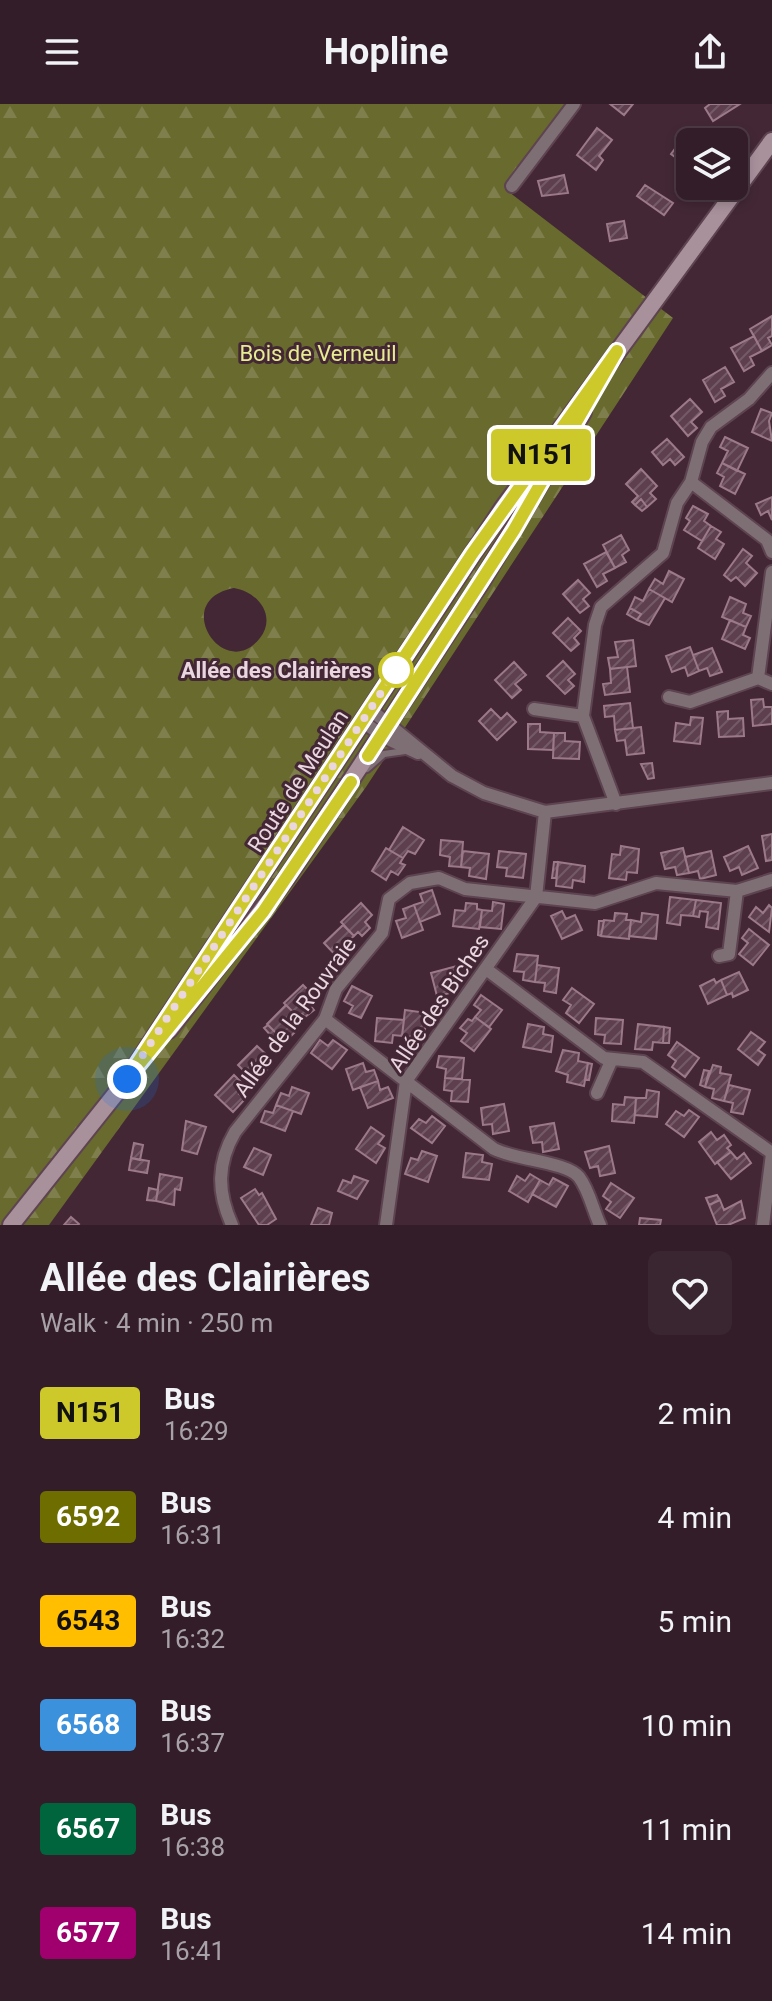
<!DOCTYPE html>
<meta charset="utf-8">
<style>
:root{--surface:#321d28;--page:#3a2630;--text:#f1f3f6;--muted:#a8a2a8;--line:#4d3b45}
body{margin:0;font-family:Roboto,sans-serif;background:var(--page);color:var(--text);height:100vh;display:flex;flex-direction:column;font-size:30px;white-space:nowrap}
*{box-sizing:border-box;margin:0}
p{font-size:26px;color:var(--muted)}
.icon{flex:none;width:44px;height:44px;fill:none;stroke:currentColor;stroke-width:2;stroke-linecap:round;stroke-linejoin:round}
.map{position:relative;height:1121px;overflow:hidden}
.side{display:flex;flex-direction:column;background:var(--surface);flex:1}
.side>*{flex:none}
.badge{padding:0 16px;border-radius:6px;font-size:28px;line-height:52px}
.controls{position:absolute;left:676px;top:24px;display:grid;gap:16px}
.controls a{display:grid;place-items:center;width:72px;height:72px;border-radius:12px;background:var(--surface);box-shadow:0 4px 12px #0003,0 0 0 2px var(--line);font-size:40px}
.you{position:absolute;width:40px;height:40px;margin:-20px;border:6px solid #fff;border-radius:50%;background:#1a73e8;box-shadow:0 0 0 12px #1a73e833}
.map>.badge{position:absolute;translate:-50% -50%;box-shadow:0 0 0 4px #fff}
.round{display:grid;place-items:center;flex:none;width:84px;height:84px;border-radius:12px;background:var(--page)}
.headline{display:flex;align-items:center;justify-content:space-between;height:136px;padding:0 40px}
h1{font-size:38px;font-weight:700;line-height:60px}
ul{padding:0;list-style:none}
li{display:flex;align-items:center;gap:24px;height:104px;padding:0 40px}
li div{flex:1}
li b{display:block;font-size:30px}
li em{font-style:normal}
li .badge{min-width:88px;font-weight:700;text-align:center}
header{display:flex;justify-content:space-between;align-items:center;height:104px;padding:0 40px;background:var(--surface);font-size:36px;font-weight:700}
.map>svg:first-child{display:block}
</style>
<header><svg class="icon" aria-label="menu" viewBox="0 0 24 24"><path d="M4 6h16M4 12h16M4 18h16"/></svg>Hopline<svg class="icon" aria-label="share" viewBox="0 0 24 24"><path d="M12 15V3M7 8l5-5 5 5M5 13v7h14v-7"/></svg></header>
<div class="map">
<svg width="772" height="1121" viewBox="0 0 772 1121">
<defs>
<pattern id="forest-firs" width="22" height="20" patternUnits="userSpaceOnUse" patternTransform="scale(2)"><rect width="22" height="20" fill="#686a2e"/><path d="M5 1l3.5 6h-7zM16 11l3.5 6h-7z" fill="#7e7f4c"/></pattern>
<pattern id="building-hatch" width="6" height="6" patternUnits="userSpaceOnUse" patternTransform="scale(2)"><rect width="6" height="6" fill="#5d3f4d"/><path d="M-1 1l2-2M0 6l6-6M5 7l2-2" fill="none" stroke="#745a66"/></pattern>
</defs>
<rect width="100%" height="100%" fill="#432735"/>
<path fill="url(#forest-firs)" fill-rule="evenodd" d="M0 0H569L505 85 673 214 366 683 49 1121H0ZM234 484C258 488 277 512 260 534 224 580 169 496 234 484Z"/>
<path fill="url(#building-hatch)" stroke="#9c7989" stroke-width="2" d="M610 0H633L624 11Z
M710 0H740L713 17 705 4Z
M597 24 612 36 599 52 603 56 596 66 577 51Z
M689 26 702 38H690L687 62 671 50Z
M564 71 568 89 542 92 538 77Z
M645 81 673 99 664 111 637 92Z
M624 117 627 134 610 137 607 120Z
M772 212V232L768 234 772 241 762 247 750 225Z
M754 232 762 247 750 253 754 261 744 267 731 244Z
M725 263 734 278 721 285 725 292 715 298 703 276Z
M690 295 702 308 691 318 697 324 688 332 671 312Z
M761 305 772 309 769 317 772 337 752 328Z
M725 333 748 344 737 367 722 359 728 347 720 343Z
M667 335 684 353 675 361 670 355 663 361 652 348Z
M722 359 745 370 735 390 720 382 724 373 717 369Z
M641 365 657 382 650 389 656 395 647 403 641 395 635 401 632 398 638 392 626 380Z
M772 393V416L768 407 761 411 756 400Z
M641 395 647 403 642 407 635 401Z
M693 402 708 410 704 417 711 422 702 437 684 426 690 417 686 414Z
M711 422 721 428 716 435 724 440 715 455 698 444Z
M621 431 629 446 622 451 626 458 615 464 603 441Z
M743 445 752 452 746 459 757 469 745 482 736 473 731 477 724 471Z
M606 448 615 464 603 470 607 477 597 483 584 460Z
M669 467 684 475 672 498 649 485 655 475 663 480Z
M578 476 590 489 583 495 589 502 580 509 563 490Z
M649 485 665 494 649 521 637 516 641 510 630 504 635 493 643 497Z
M730 493 746 500 743 509 751 512 746 523 722 513Z
M630 504 641 510 637 516 627 510Z
M568 514 581 527 574 534 579 540 571 547 553 529Z
M730 516 746 523 743 531 750 534 745 545 722 535Z
M633 536 636 562 610 565 608 554 618 553 615 538Z
M690 543 699 567 688 572 685 563 672 568 666 552Z
M712 544 722 568 710 572 707 564 699 567 693 551Z
M563 557 575 570 568 576 574 582 565 590 547 572Z
M514 558 526 571 515 580 521 586 512 594 495 576Z
M627 563 630 588 605 591 603 580 611 579 610 565Z
M763 595 764 603H772V620L753 622 751 596Z
M630 599 633 624 615 626 614 612 605 613 604 602Z
M491 605 501 615 507 609 516 618 497 636 479 617Z
M728 607V615L743 614 744 632 719 633 717 608Z
M691 613 703 614 700 640 674 637 676 619 690 621Z
M528 620H540V628L554 629 553 646 528 645Z
M641 623 644 649 627 651 625 636 617 637 615 626Z
M554 629H565V637L580 638 579 655 553 654Z
M652 659 654 674 648 675 641 660Z
M403 723 424 736 415 750 408 747 403 754 389 746Z
M772 730V756L766 757 762 732Z
M441 736 463 738 461 763 449 762 450 753 440 751Z
M621 742 639 745 637 769 627 768 626 776 609 774 612 750 620 751Z
M748 742 758 764 742 771 739 763 730 767 724 753Z
M386 744 403 754 400 759 405 761 398 771 391 767 386 776 372 767Z
M683 744 689 769 677 771 675 763 665 765 661 749Z
M463 747 489 750 486 775 469 772 470 764 461 763Z
M499 747 526 750 523 774 506 772 507 764 497 763Z
M711 747 716 771 700 775 698 767 689 769 685 753Z
M554 758H558L556 774H552Z
M558 758 585 762 584 778 573 776 572 784 556 782Z
M432 786 440 810 420 818 414 801 423 798 420 790Z
M670 793 696 796 693 812 681 811 680 821 667 819Z
M696 796 721 799 718 825 706 823 708 808 700 807 699 813 693 812Z
M493 798 504 800 501 825 480 823 482 806 492 807Z
M361 799 372 811 365 818 370 824 362 832 358 828 354 832 341 818Z
M466 799 477 800V805L482 806 479 825 453 822 455 806 465 807Z
M414 801 423 826 402 834 396 817 406 814 403 805Z
M769 801 772 804 769 828 749 813 756 803 763 809Z
M562 807 566 815 575 811 582 826 562 835 551 812Z
M615 809 627 810 626 816H631L629 835 601 832 604 816 614 817Z
M642 809 658 811 656 835 629 832 631 816 641 818Z
M599 817H604L601 832 598 831Z
M343 821 354 832 347 838 353 845 341 857 324 839Z
M749 825 769 841 753 861 739 850 748 839 742 834Z
M517 850 538 852 535 878 523 876 524 868 514 867Z
M537 861 559 864 556 889 544 887 545 879 535 878Z
M457 862 461 877 452 880 454 888 437 892 431 869Z
M739 868 748 886 733 893 732 889 727 891 721 876Z
M714 875 716 879 721 876 727 891 708 900 700 882Z
M303 881 315 893 308 899 314 906 305 913 302 910 298 913 284 899Z
M352 882 372 892 361 914 349 909 353 902 344 897Z
M572 884 594 900 579 919 566 909 571 901 563 896Z
M481 891 502 906 489 923 475 913 481 906 474 901Z
M286 901 298 913 291 920 297 926 285 938 267 920Z
M405 906 427 909 425 926 415 925 414 933 402 932Z
M475 913 491 925 474 947 461 937 467 929 460 924 468 915 472 917Z
M377 914 404 916 402 932 393 931 392 939 375 937Z
M596 914 623 916 621 940 604 939 605 931 595 930Z
M528 920 544 923 543 930 553 932 551 948 523 943Z
M638 920 664 923 663 939 653 938 652 946 635 945Z
M268 921 278 931 274 935 264 924Z
M664 923 670 924 669 939H663Z
M751 928 765 938 758 946 765 951 758 961 738 945Z
M320 936 328 942 333 936 347 946 332 965 311 949Z
M677 938 699 954 685 973 672 963 676 957 668 951Z
M257 942 269 953 262 960 267 966 255 978 238 961Z
M563 946 579 949 578 957 588 959 584 982 567 978 568 971 556 967Z
M439 952 464 954 462 975 445 974 446 965 437 963Z
M363 959 366 968 374 966 378 977 353 986 346 965Z
M588 959 592 960 589 976 585 975Z
M713 961 721 963 720 969 731 971 724 997 712 994 714 985 705 983Z
M704 966 709 967 705 983 700 981Z
M234 971 246 983 239 990 245 995 233 1008 215 991Z
M445 974 470 976 468 998 451 997 452 987 444 986Z
M378 977 380 986 388 983 393 994 368 1004 360 983Z
M729 981 750 986 743 1010 731 1008 733 999 724 997Z
M292 983 309 989 301 1010 276 1001 281 989 289 992Z
M647 986 659 988 657 1013 635 1011 636 994H646Z
M625 993 636 994 634 1019 612 1017 613 1000 624 1001Z
M504 1000 509 1027 493 1030 492 1020 483 1021 481 1004Z
M276 1001 293 1007 285 1027 261 1018 265 1007 273 1009Z
M689 1006 699 1013 684 1033 666 1020 676 1007 684 1012Z
M432 1012 445 1022 432 1039 411 1024 419 1015 426 1019Z
M186 1017 206 1023 197 1050 182 1046Z
M554 1019 559 1045 543 1048 542 1038 533 1039 530 1023Z
M371 1023 384 1032 378 1040 385 1044 376 1059 356 1045Z
M711 1028 717 1036 724 1031 731 1041 727 1044 731 1048 715 1060 699 1038Z
M134 1039 143 1041 140 1056 131 1054Z
M609 1042 615 1069 600 1072 598 1062 590 1064 585 1048Z
M254 1044 271 1051 263 1071 244 1063Z
M422 1047 437 1052 428 1078 405 1070 411 1054 418 1056Z
M731 1048 737 1055 744 1049 751 1059 731 1075 717 1058Z
M466 1049 483 1051 482 1058 492 1060 489 1076 463 1073Z
M131 1054 149 1057 147 1069 129 1066Z
M160 1070 182 1074 180 1086 175 1085 174 1101 156 1097Z
M530 1070 540 1076 528 1098 509 1087 517 1072 525 1077Z
M354 1072 368 1077 357 1095 338 1087 343 1076 351 1079Z
M553 1074 568 1082 556 1103 532 1090 540 1076 549 1081Z
M611 1079 634 1094 620 1114 606 1105 611 1098 603 1092Z
M149 1084 158 1086 156 1097 147 1096Z
M255 1085 259 1091 262 1089 276 1115 267 1121H259L241 1094Z
M717 1091 720 1096 709 1101 706 1094Z
M720 1096 724 1106 741 1097 745 1114 728 1121H717L709 1101Z
M318 1104 332 1109 329 1121H311Z
M71 1113 79 1120 78 1121H64Z
M640 1114 661 1116 660 1121H639Z"/>
<g fill="none" stroke-linecap="round" stroke-linejoin="round">
<g stroke="#5e4350" stroke-width="10">
<path id="lane" d="M367 665 384 650 405 647"/>
</g>
<g stroke="#5e4350" stroke-width="16">
<path id="street" d="M512 82 574 0
M691 378 767 436 772 448
M772 468 758 574 772 580
M669 593 690 598 758 574
M534 605 583 612
M371 606 452 672 484 689 545 708 772 679
M363 618 386 634 418 649
M616 700 583 612 595 521 601 503 663 449 677 399 691 378 702 338 711 323 749 295 772 269
M719 852 729 850 737 787
M486 865 604 954 643 958 772 1049
M325 915 494 1045C516 1056 567 1058 579 1073 589 1086 593 1106 600 1121
M597 989 612 955
M232 1121C217 1088 217 1059 235 1028L325 915 336 885 382 829 389 795 410 779 439 774 465 785 595 799 656 779 737 787 772 776
M386 1121 406 977 536 793 545 708
M763 1121 772 1050"/>
</g>
<g stroke="#5e4350" stroke-width="20">
<path id="secondary" d="M169 926 286 775 482 477 583 308
M127 975 503 404 772 37
M11 1121 133 968"/>
</g>
<use href="#lane" stroke="#7e6f75" stroke-width="6"/>
<use href="#street" stroke="#7e6f75" stroke-width="12"/>
<use href="#secondary" stroke="#a9919c" stroke-width="16"/>
</g>
<g fill="none" stroke-linecap="round" stroke-linejoin="round">
<g stroke="#fff" stroke-width="18">
<path id="line" d="M351 678 263 808 127 975 472 450 617 247 514 426 368 652"/>
</g>
<use href="#line" stroke="#cec92a" stroke-width="12"/>
<path stroke="#ead6df" stroke-width="8" stroke-dasharray="0 14.4" d="M127 975 396 566"/>
</g>
<circle fill="#fff" stroke="#cec92a" stroke-width="4" cx="396" cy="566" r="16"/>
<g text-anchor="middle" dominant-baseline="central" stroke-width="6" stroke-linejoin="round" paint-order="stroke">
<g font-size="22" fill="#e7eb91" stroke="#432735">
<text x="318" y="249">Bois de Verneuil</text>
</g>
<g font-size="22" font-weight="bold" fill="#ead6df" stroke="#432735" text-anchor="end">
<text x="372" y="566">Allée des Clairières</text>
</g>
<g font-size="22" fill="#ead6df" stroke="#432735">
<text transform="translate(298 677) rotate(-57)">Route de Meulan</text>
<text transform="translate(439 899) rotate(-56)">Allée des Biches</text>
<text transform="translate(295 913) rotate(-54)">Allée de la Rouvraie</text>
</g>
</g>
</svg>
<div class="controls">
<a><svg class="icon" aria-label="layers" viewBox="0 0 24 24"><path d="M12 4l9 5-9 5-9-5zM3 14l9 5 9-5"/></svg></a>
</div>
<div class="you" style="left:127px;top:975px"></div>
<b class="badge" style="left:541px;top:351px;background:#cec92a;color:#111">N151</b>
</div>
<section class="side">
<div class="headline"><div><h1>Allée des Clairières</h1><p>Walk · 4 min · 250 m</p></div><a class="round"><svg class="icon" aria-label="heart" viewBox="0 0 24 24"><path d="M12 20l-8-8c-3-5 5-10 8-4 3-6 11-1 8 4z"/></svg></a></div>
<ul>
<li><span class="badge" style="background:#cec92a;color:#111">N151</span><div><b>Bus</b><p>16:29</p></div><em>2 min</em></li>
<li><span class="badge" style="background:#6e6e00;color:#fff">6592</span><div><b>Bus</b><p>16:31</p></div><em>4 min</em></li>
<li><span class="badge" style="background:#ffbe00;color:#111">6543</span><div><b>Bus</b><p>16:32</p></div><em>5 min</em></li>
<li><span class="badge" style="background:#3c91dc;color:#fff">6568</span><div><b>Bus</b><p>16:37</p></div><em>10 min</em></li>
<li><span class="badge" style="background:#00643c;color:#fff">6567</span><div><b>Bus</b><p>16:38</p></div><em>11 min</em></li>
<li><span class="badge" style="background:#a0006e;color:#fff">6577</span><div><b>Bus</b><p>16:41</p></div><em>14 min</em></li>
</ul>
</section>
